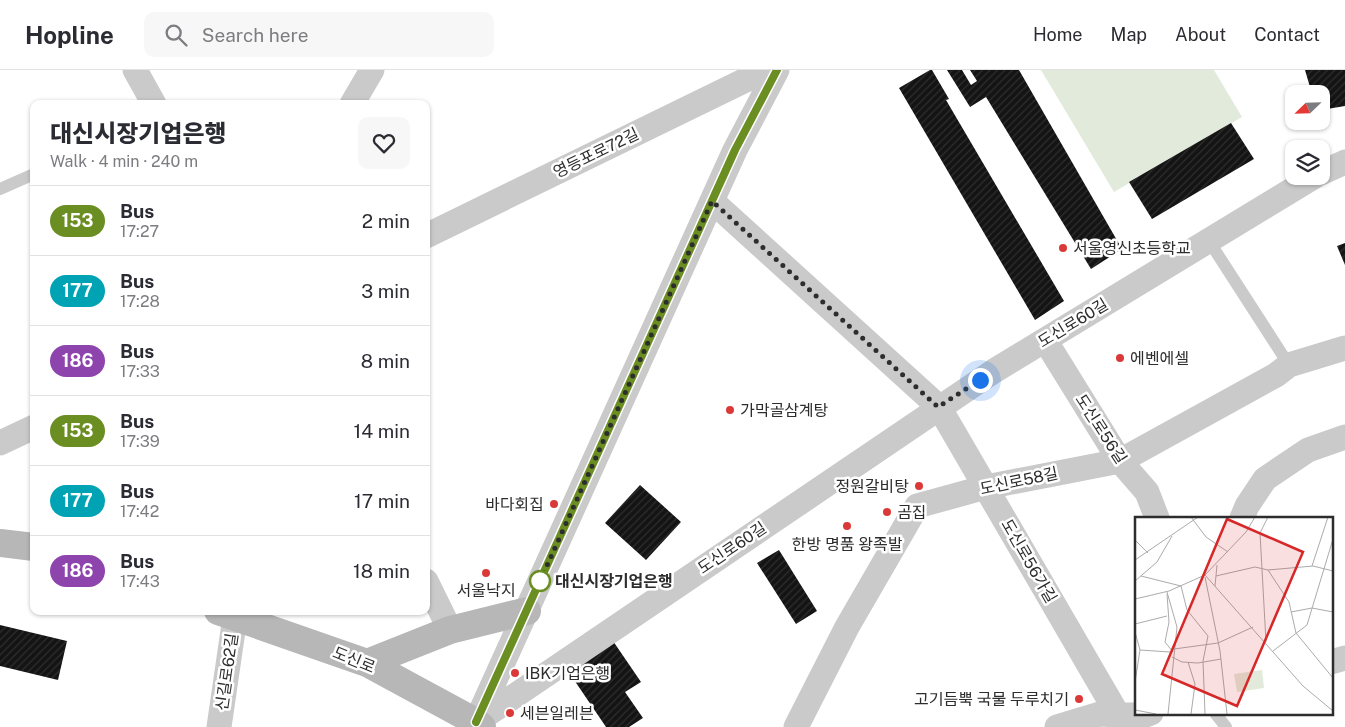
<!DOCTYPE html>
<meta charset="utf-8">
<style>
:root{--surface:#fff;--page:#f7f7f7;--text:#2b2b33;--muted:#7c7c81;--line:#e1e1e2}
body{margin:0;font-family:"Public Sans","Noto Sans KR",sans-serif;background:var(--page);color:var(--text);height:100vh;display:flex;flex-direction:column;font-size:19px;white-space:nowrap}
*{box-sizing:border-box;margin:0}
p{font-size:16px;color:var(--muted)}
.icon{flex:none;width:28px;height:28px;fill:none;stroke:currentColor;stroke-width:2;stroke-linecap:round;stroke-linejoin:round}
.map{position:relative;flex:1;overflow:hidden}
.details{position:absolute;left:30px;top:30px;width:400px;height:515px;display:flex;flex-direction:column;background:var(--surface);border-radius:10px;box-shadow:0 1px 4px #0004}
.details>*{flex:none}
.badge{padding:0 10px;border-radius:16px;font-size:18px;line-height:32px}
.needle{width:32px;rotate:247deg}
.tools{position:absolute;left:1285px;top:15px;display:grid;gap:10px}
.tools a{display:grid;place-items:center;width:45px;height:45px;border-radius:10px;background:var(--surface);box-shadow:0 1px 4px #0004;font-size:25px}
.you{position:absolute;width:25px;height:25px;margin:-12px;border:4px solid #fff;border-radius:50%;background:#1a73e8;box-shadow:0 0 0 8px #1a73e833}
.map>.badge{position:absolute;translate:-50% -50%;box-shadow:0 0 0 2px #fff}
.round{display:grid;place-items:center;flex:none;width:52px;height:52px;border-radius:10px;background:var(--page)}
.overview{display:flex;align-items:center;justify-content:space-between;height:85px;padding:0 20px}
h1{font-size:24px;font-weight:800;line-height:38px}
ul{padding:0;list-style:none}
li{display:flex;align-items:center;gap:15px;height:70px;padding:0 20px;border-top:1px solid var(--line)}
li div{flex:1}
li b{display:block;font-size:19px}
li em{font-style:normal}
li .badge{min-width:55px;font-weight:700;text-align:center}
header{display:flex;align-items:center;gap:30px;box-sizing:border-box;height:70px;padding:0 25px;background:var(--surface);border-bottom:1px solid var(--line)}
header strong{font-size:24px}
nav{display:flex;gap:28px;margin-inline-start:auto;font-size:18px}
.search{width:350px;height:45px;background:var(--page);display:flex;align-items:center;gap:12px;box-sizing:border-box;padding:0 18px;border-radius:10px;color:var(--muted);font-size:19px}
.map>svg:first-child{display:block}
</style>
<header>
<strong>Hopline</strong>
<div class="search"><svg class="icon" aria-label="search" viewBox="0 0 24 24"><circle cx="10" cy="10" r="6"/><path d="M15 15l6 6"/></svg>Search here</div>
<nav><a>Home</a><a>Map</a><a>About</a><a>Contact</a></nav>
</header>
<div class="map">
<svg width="1345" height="657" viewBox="0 0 1345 657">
<defs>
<pattern id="building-hatch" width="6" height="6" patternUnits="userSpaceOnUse" patternTransform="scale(1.25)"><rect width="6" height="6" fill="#141414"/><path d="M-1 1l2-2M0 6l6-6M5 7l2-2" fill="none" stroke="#2e2e2e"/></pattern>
</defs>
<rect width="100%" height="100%" fill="#fff"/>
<path fill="#e2eadb" d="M1041 0H1214L1242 47 1114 122Z"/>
<path fill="url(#building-hatch)" d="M930 0H932L949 29 946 30 1064 231 1035 250 899 18Z
M947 0H962L971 15 977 11 970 0H1019L1122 179 1091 199 986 27 970 37Z
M1305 0H1345V36L1321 40V24H1312Z
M1231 53 1254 89 1152 149 1129 112Z
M1345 173V195L1337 176Z
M640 415 681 452 646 490 605 453Z
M779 480 817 541 796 554 757 493Z
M0 555 67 571 58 610 0 596Z
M613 571 641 612 625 622 643 648 629 657H606L568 601Z"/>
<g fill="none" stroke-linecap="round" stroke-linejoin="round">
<path stroke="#cacaca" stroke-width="12" d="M0 119 34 104
M1209 171 1289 295
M1215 643 1226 657"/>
<path stroke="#cacaca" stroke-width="25" d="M135 0 154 34
M352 34 372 0
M1321 103 1345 92
M712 131 939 337 1118 645
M426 166 766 0
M1045 270 1120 391 1147 422 1157 448
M0 373 34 357
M1242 448 1247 436 1265 409 1308 380 1345 367
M426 511 450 560
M1331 592 1345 588
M476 652 994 301 1315 106
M476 652 735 80 777 0
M219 657 235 547
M796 657 847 557 917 436 986 417 1120 391 1276 305 1289 295 1345 278
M1057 657 1100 644 1118 645H1146L1151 643"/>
<path stroke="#b7b7b7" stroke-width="28" d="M0 473 34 477
M218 541 367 593 476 652 482 657
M367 593 450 560 527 541"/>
</g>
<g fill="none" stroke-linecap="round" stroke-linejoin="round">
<g stroke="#fff" stroke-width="11">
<path id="line" d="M476 652 735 80 777 0"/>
</g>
<use href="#line" stroke="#6b8e23" stroke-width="8"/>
<path stroke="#2d2d2d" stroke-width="5" stroke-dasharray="0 9" d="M540 511 712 131 938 337 980 310"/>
</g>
<g fill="#da3938" stroke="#fff" stroke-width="2">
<circle cx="1063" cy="178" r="5"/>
<circle cx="1120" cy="288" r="5"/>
<circle cx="730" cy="340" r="5"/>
<circle cx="919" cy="416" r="5"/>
<circle cx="554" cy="434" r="5"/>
<circle cx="887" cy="442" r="5"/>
<circle cx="847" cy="456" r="5"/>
<circle cx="486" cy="503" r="5"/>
<circle cx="515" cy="603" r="5"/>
<circle cx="1079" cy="629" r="5"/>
<circle cx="510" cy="643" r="5"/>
</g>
<circle fill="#fff" stroke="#6b8e23" stroke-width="2.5" cx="540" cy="511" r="10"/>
<g text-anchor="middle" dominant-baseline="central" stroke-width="5" stroke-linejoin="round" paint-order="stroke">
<g font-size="16" fill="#2d2d2d" stroke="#fff">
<text transform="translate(596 83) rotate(-26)">영등포로72길</text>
<text transform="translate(1073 253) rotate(-31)">도신로60길</text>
<text transform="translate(1101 359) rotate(57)">도신로56길</text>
<text transform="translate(1019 411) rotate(-12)">도신로58길</text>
<text transform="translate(732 478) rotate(-34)">도신로60길</text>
<text transform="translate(1029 491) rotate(60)">도신로56가길</text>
<text transform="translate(354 590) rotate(22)">도신로</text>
<text transform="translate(227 602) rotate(-82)">신길로62길</text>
</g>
<g font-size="16" fill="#2d2d2d" stroke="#fff" text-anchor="start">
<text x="1073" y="178">서울영신초등학교</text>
<text x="1130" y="288">에벤에셀</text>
<text x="740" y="340">가막골삼계탕</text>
<text x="909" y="416" text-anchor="end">정원갈비탕</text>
<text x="544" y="434" text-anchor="end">바다회집</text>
<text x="897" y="442">곰집</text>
<text x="847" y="474" text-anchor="middle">한방 명품 왕족발</text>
<text x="486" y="520" text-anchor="middle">서울낙지</text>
<text x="525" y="603">IBK기업은행</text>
<text x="1069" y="629" text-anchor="end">고기듬뿍 국물 두루치기</text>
<text x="520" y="643">세븐일레븐</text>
</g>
<g font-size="16" font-weight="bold" fill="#2d2d2d" stroke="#fff" text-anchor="start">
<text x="555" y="511">대신시장기업은행</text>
</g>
</g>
<g transform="translate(1135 447)">
<rect width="198" height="198" fill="#fff"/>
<path d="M127 153 129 171 102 175 99 157Z" fill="#e2eadb"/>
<path fill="none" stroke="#ababab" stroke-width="1" d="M56 0 71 20 93 35M0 23 13 36M0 43 63 0M177 49 193 0M133 53 154 85 161 116 198 161M70 58 168 169 198 194M6 59 46 69 52 93 73 119 68 144 70 197M81 59 120 50 133 53 178 49 198 54M70 60 85 134 92 197M0 64 22 45 37 19M80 69 82 48M32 75 42 110 33 197M32 77 34 105 30 125 38 135M0 82 34 74 70 58 111 15 120 0M156 95 177 91 198 95M0 107 32 99M0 115 5 133 0 165M131 125 125 16 133 0M39 132 83 126 118 110M5 133 35 135M138 134 172 108 198 22M37 140 47 145 63 146 86 142M53 145 60 167 56 197M0 193 21 197"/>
<path fill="#d62828" fill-opacity="0.15" stroke="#d62828" stroke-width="2.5" d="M92 2 168 35 102 189 27 157Z"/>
<rect width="198" height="198" fill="none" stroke="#2d2d2d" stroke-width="2.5"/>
</g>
</svg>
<div class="tools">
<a><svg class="needle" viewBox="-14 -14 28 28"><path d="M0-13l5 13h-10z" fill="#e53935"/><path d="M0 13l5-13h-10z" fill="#7c7c81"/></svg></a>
<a><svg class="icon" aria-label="layers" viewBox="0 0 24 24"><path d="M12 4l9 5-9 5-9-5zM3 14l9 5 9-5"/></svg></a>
</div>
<div class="you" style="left:980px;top:310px"></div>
<section class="details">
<div class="overview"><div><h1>대신시장기업은행</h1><p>Walk · 4 min · 240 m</p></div><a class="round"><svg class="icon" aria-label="heart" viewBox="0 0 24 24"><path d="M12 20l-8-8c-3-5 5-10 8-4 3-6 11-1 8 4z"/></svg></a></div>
<ul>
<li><span class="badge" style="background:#6b8e23;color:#fff">153</span><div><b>Bus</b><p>17:27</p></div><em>2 min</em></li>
<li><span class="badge" style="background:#00a3b4;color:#fff">177</span><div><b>Bus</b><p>17:28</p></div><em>3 min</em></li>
<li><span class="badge" style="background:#8e44ad;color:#fff">186</span><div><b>Bus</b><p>17:33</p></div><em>8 min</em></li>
<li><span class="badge" style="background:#6b8e23;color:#fff">153</span><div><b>Bus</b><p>17:39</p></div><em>14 min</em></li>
<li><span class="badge" style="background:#00a3b4;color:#fff">177</span><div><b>Bus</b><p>17:42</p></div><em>17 min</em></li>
<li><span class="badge" style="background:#8e44ad;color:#fff">186</span><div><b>Bus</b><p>17:43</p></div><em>18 min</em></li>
</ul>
</section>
</div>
